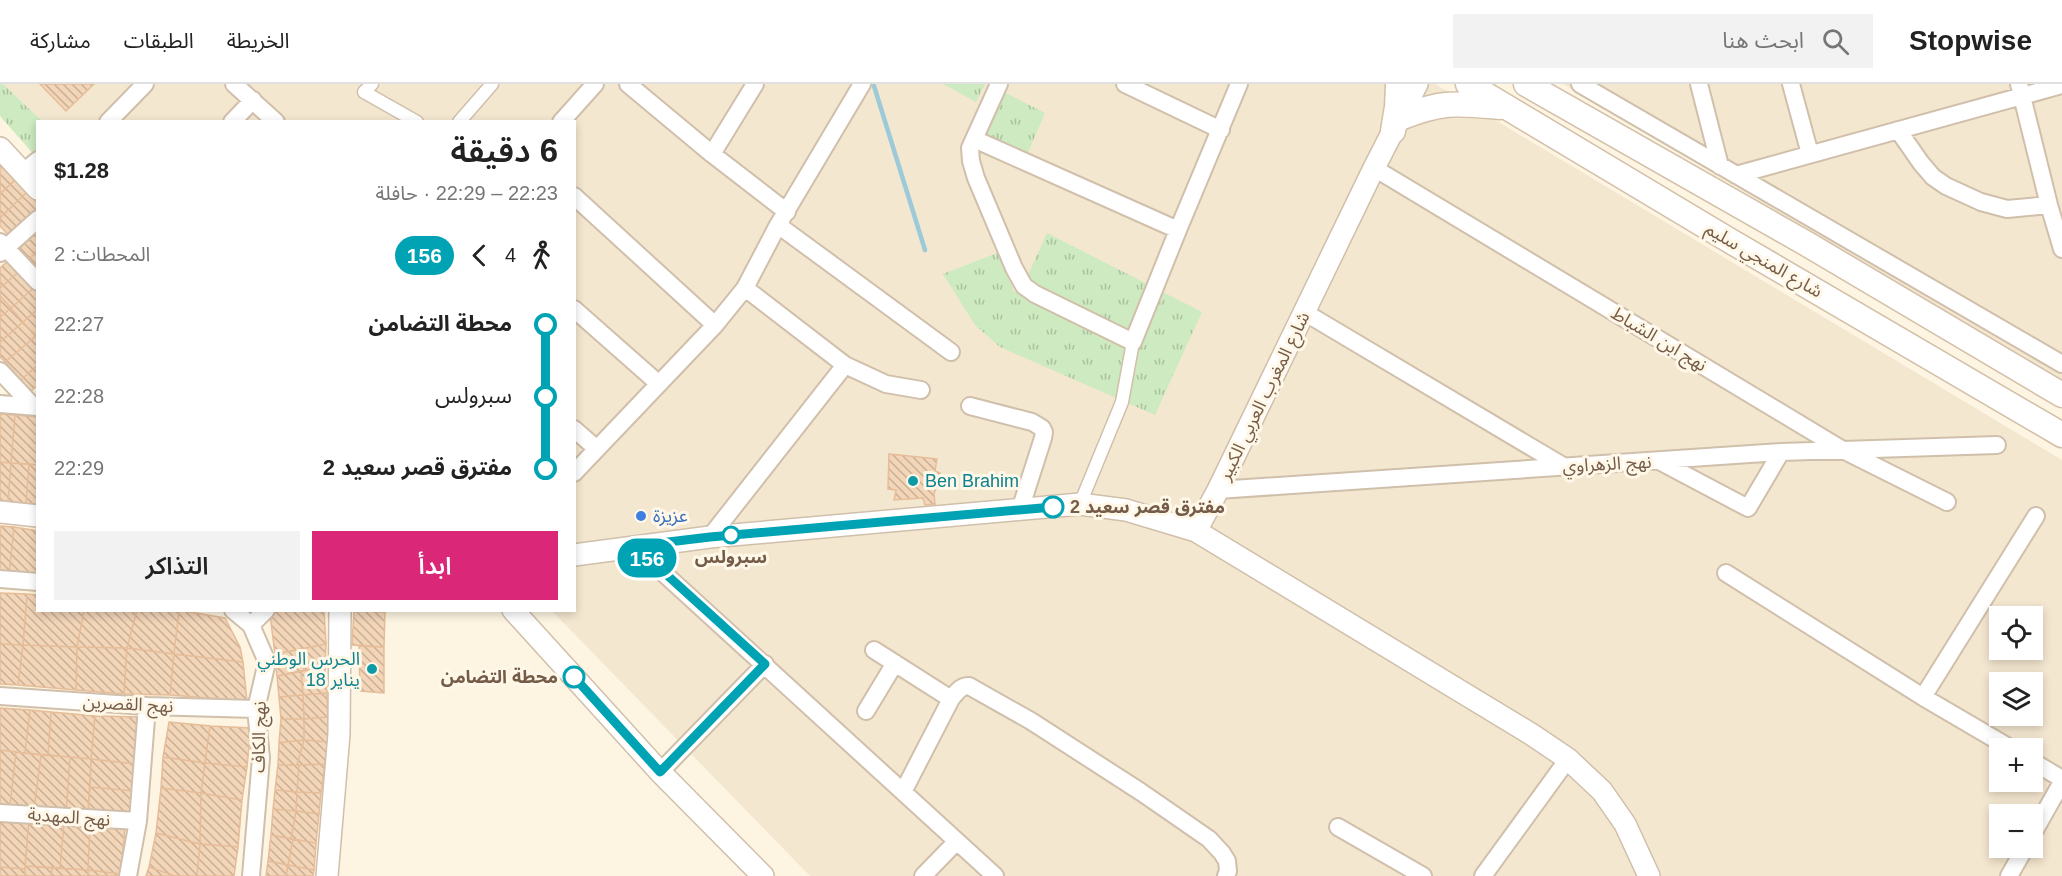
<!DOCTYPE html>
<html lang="ar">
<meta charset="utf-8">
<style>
:root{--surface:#fff;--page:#f2f2f2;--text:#222;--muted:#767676;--line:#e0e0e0;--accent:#db2777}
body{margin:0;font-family:Helvetica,"Noto Sans Arabic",sans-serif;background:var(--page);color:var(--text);direction:rtl;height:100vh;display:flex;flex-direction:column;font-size:22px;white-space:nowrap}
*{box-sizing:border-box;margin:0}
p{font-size:20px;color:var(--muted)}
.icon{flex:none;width:33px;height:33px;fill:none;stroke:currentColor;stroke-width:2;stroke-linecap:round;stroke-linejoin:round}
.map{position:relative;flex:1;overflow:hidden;direction:ltr}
.details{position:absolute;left:36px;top:36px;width:540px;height:492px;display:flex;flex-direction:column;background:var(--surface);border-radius:0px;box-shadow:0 3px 9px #0003;direction:rtl}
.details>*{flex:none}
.badge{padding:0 12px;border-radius:20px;font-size:21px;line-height:39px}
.tools{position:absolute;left:1989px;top:522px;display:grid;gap:12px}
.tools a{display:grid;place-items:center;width:54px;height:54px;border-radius:0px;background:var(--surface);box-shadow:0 3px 9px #0003;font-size:30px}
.map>.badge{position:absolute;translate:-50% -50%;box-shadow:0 0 0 3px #fff}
.legs{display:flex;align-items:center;gap:9px;height:66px;padding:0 18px;font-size:20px}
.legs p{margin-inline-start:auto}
.summary{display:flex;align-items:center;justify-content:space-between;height:102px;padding:0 18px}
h1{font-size:33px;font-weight:600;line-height:45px}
.cta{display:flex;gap:12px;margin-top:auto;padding:12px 18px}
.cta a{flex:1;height:69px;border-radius:0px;background:var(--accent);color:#fff;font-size:24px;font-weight:600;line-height:69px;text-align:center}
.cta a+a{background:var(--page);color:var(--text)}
ul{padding:0 18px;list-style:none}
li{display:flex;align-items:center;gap:21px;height:72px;font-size:22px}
li i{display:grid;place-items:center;width:9px;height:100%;margin:0 8px;background:currentColor}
li i::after{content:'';width:15px;height:15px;margin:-8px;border:4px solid;border-radius:50%;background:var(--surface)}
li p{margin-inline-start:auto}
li:first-child i{background:linear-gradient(#0000 50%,currentColor 0)}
li:last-child i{background:linear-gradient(currentColor 50%,#0000 0)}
header{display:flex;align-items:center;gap:36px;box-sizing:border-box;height:84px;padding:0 30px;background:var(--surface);border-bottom:2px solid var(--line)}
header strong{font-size:28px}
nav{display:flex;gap:33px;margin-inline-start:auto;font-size:21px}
.search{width:420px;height:54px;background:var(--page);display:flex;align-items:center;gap:15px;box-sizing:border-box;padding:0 21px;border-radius:0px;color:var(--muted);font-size:22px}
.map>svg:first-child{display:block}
</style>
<header>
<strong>Stopwise</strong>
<div class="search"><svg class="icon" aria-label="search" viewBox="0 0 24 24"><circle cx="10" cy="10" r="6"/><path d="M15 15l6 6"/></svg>ابحث هنا</div>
<nav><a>الخريطة</a><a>الطبقات</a><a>مشاركة</a></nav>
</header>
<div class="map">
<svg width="2062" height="792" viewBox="0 0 2062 792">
<defs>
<pattern id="grass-tufts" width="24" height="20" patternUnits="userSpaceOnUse" patternTransform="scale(1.5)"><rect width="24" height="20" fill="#cdeac0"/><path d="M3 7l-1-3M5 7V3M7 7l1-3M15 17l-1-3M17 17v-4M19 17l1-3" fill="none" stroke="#abc19e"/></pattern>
<pattern id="building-back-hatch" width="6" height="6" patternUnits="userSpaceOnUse" patternTransform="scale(1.5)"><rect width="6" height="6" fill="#f3d5b8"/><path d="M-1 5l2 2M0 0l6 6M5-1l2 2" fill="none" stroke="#c9b098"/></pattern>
</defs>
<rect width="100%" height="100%" fill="#fdf5e1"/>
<path fill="#f4e7d0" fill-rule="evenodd" d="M3 0H1435L2062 376V792H810L552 527 574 526V38L42 37ZM2000 532H2032V566H2000ZM2000 598H2032V632H2000ZM2000 664H2032V698H2000ZM2000 730H2032V764H2000Z
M1563 0H2062V297Z"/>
<path fill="url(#grass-tufts)" d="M0 0H3L42 37 38 38 37 74 0 32Z
M943 0H985L976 18Z
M1004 8 1045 29 1027 71 984 51Z
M1047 149 1202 228 1155 331 1000 263 975 241 943 190 997 169 1015 209 1028 191Z"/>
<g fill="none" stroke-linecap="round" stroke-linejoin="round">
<path stroke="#9ccad8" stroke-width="4.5" d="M874 2 925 166"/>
</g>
<path fill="url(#building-back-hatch)" stroke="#e6bd98" stroke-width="1.5" d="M40 0H94L66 27Z
M1 79 16 95 0 110V80Z
M16 95 28 107 0 134V110Z
M28 107 38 117V129L11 154 0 142V134Z
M38 146V166L29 175 19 165Z
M38 166V184L29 175Z
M12 173 22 185 0 204V184Z
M22 185 37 201 11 224 0 212V204Z
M37 201 38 225 23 238 11 224Z
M0 212 11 224 0 233Z
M11 224 23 238 0 258V233Z
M38 225V250L36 252 23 238Z
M23 238 36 252 5 278 0 273V258Z
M36 252 38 254V281L21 296 5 278Z
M38 281V301L31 307 21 296Z
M0 330 15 331 11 379 0 378Z
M15 331 38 333V381L11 379Z
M889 370 937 375 935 387 940 389 934 410 935 420 925 421 923 414 894 416 896 406 888 405Z
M0 378 11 379 8 418 0 417Z
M11 379 29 380 26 419 8 418Z
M29 380 38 381V420L26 419Z
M0 442 14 443 9 491 0 490Z
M14 443 38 447V492L9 491Z
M0 509 27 510 23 561 0 560Z
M27 510 38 511V526H84L77 563 23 561Z
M84 526H137L127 564 77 563Z
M137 526H179L174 570 127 564Z
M179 526 225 534 240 563 243 578 174 570Z
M275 526H324L326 560 275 570 270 531Z
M354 526 385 528 384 563 352 561Z
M0 560 23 561 18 601 0 600Z
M326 560 325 584 304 587 302 565Z
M23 561 77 563 76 606 18 601Z
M359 562 384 563V609L360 607Z
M77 563 127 564 124 610 76 606Z
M127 564 174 570 170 611 124 610Z
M302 565 304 587 277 592 275 570Z
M174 570 243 578 247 617 170 611Z
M325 584 327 609 303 611 301 587Z
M301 587 303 611 279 613 277 592Z
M327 609 328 633 304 635 303 611Z
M303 611 304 635H281L279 613Z
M0 624 30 626 25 669 0 666Z
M30 626 51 628 48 671 25 669Z
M51 628 95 632 91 675 48 671Z
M95 632 140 633 136 680 91 675Z
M328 633V658L304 656V635Z
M281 635H304V656L279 659Z
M169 638 210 642 205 679 163 673Z
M210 642 251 644 247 683 205 679Z
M304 656 297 681H278L279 659Z
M304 656 328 658 325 680 297 681Z
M0 666 16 668 10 722H0Z
M16 668 41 671 34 725 10 722Z
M41 671 70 673 66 730 34 725Z
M70 673 91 675 88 729 66 730Z
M163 673 205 679 201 709 161 704Z
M91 675 136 680 133 707 90 703Z
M205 679 247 683 242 716 201 709Z
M325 680 321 709 297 708 299 681Z
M278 681H299L297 708 275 706Z
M90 703 133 707 132 731 88 729Z
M161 704 201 709 200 760 156 749Z
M275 706 297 708 296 727 273 725Z
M297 708 321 709 319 730 296 727Z
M201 709 242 716 238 763 200 760Z
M273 725 296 727 291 755 271 751Z
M296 727 319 730 316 759 291 755Z
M0 735 29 736 25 785 0 783Z
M29 736 64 739 60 784 25 782Z
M64 739 90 741 88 786 60 784Z
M90 741 125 743 121 790 88 786Z
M156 749 200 760 197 792H175L149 783Z
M271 751 293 755 288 781 268 777Z
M293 755 316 759 314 786 288 781Z
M200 760 238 763 234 792H197Z
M268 777 288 781 286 792H266Z
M288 781 314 786 313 792H286Z
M25 782 52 784 51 792H25Z
M0 783 25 785V792H0Z
M149 783 175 792H146Z
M52 784 88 786V792H51Z
M88 786 121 790 120 792H88Z"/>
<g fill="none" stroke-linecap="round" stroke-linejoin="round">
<g stroke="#d0bfab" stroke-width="15">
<path id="pedestrian" d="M372 0 364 8 417 38
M459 38 492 0
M1080 420 1122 318 1133 258"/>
</g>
<g stroke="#d0bfab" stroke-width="20">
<path id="minor" d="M234 0 276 38
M628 0 712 70 787 128
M999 0 970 64 971 77 976 94 1014 184 1024 202 1035 210 1133 258 1178 146 1239 0
M1125 0 1221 46
M1580 0 2062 280
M1699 0 1720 82
M1791 0 1810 70
M2019 0 2049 121 2062 165
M108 38 145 0
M232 38 253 16
M561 38 595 0
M1898 46 1921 79 1933 93 1946 102 1981 118 2007 125 2049 121
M974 55 1178 146
M712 70 755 0
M1374 84 1843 366 1947 418
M22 89 38 76
M1736 91 2062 1
M574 112 715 241
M778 141 951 268
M0 158 38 198
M0 169 38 135
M574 225 659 300
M1304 228 1563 382
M845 281 886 300 921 306
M0 287 33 322
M0 320 38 323
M970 322 1032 338 1042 344 1044 348 1043 354 1020 426
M574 345 597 365
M1661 378 1748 424 1781 368
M574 389 715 241 745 204 778 141 862 0
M1218 406 1781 368 1997 361
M710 453 845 281 745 204
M635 463 995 792
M1726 489 1923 613 2010 664
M0 495 38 498
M233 526 251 541 267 578 256 625 261 674 251 792
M251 541 266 526
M874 566 951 615
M0 612 147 622 256 625
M1923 613 2036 432
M866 627 895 579
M2032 677 2062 695
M660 688 765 580
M903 708 951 615C957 608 960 602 969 602L1031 637 1141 708 1209 755 1222 769 1227 777 1228 787 1226 792
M0 729 138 737
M1338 743 1423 792
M2032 751 2062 698
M128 792 138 737 147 622
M923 792 957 757
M1483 792 1568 675
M2009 792 2025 764"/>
</g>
<g stroke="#d0bfab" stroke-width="24">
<path id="tertiary" d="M0 64 38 105
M0 428 38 432
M1196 447 1531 650 1568 675 1602 707 1625 740 1649 792
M574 471 710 453 1080 420 1126 426 1196 447 1218 406 1374 84 1417 0
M513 526 660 688 763 792
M327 792 339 650 340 526"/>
</g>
<g stroke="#d3bfa8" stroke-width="27">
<path id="secondary" d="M1468 0 1727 155 2062 351
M1526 0 1807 160 2062 311
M1400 34C1442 17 1456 19 1500 23
M1393 47 1397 23 1398 0"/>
</g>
<use href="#pedestrian" stroke="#fff" stroke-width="12"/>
<use href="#minor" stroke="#fff" stroke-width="16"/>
<use href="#tertiary" stroke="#fff" stroke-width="21"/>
<use href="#secondary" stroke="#fff" stroke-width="24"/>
</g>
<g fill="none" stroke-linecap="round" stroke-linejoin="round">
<g stroke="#fff" stroke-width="14">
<path id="line-1" d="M574 593 660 688 765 580 635 462 710 453 1053 423"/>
</g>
<use href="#line-1" stroke="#00a3b4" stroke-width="9"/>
</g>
<g fill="#0f9aa8" stroke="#fff8e8" stroke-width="2">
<circle cx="913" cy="397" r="6"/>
<circle cx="372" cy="585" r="6"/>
</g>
<g fill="#fff" stroke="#00a3b4" stroke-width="3">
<circle cx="1053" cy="423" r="10"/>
<circle cx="731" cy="451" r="8"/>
<circle cx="574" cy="593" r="10"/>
</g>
<circle fill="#3f7fe0" stroke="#fff8e8" stroke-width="2" cx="641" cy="432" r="6"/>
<g text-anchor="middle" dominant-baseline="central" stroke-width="6" stroke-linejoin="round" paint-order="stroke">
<g font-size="18" fill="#755c48" stroke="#fff8e8">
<text transform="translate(1764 176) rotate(30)">شارع المنجي سليم</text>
<text transform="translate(1659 255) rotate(31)">نهج ابن الشباط</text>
<text transform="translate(1264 312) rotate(-64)">شارع المغرب العربي الكبير</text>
<text transform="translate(1607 380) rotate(-3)">نهج الزهراوي</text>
<text transform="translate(128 620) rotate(3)">نهج القصرين</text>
<text transform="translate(259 653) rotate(-89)">نهج الكاف</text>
<text transform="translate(69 733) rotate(4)">نهج المهدية</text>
</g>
<g font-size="18" fill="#0d838f" stroke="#fff8e8" text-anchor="start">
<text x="925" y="397">Ben Brahim</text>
<text x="360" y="575" text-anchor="end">الحرس الوطني<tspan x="360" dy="21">18 يناير</tspan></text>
</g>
<g font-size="18" font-weight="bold" fill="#755c48" stroke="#fff8e8" text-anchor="start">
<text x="1070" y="423">مفترق قصر سعيد 2</text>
<text x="731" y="473" text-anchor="middle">سبرولس</text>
<text x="558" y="593" text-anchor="end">محطة التضامن</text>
</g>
<g font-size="18" fill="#366cbe" stroke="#fff8e8" text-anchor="start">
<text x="653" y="432">عزيزة</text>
</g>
</g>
</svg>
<div class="tools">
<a><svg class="icon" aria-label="locate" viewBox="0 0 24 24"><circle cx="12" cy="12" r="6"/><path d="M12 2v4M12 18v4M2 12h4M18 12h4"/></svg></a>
<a><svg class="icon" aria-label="layers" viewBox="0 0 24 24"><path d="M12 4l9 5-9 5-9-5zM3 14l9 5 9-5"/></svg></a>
<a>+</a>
<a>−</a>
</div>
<b class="badge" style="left:647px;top:474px;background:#00a3b4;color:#fff">156</b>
<section class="details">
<div class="summary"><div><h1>6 دقيقة</h1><p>22:23 – 22:29 · حافلة</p></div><b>$1.28</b></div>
<div class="legs"><svg class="icon" aria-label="walk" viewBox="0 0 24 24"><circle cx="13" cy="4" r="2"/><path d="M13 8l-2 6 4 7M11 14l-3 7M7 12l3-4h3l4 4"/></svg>4<svg class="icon" aria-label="back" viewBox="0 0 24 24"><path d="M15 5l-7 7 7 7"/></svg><b class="badge" style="background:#00a3b4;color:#fff">156</b><p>المحطات: 2</p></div>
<ul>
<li><i style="color:#00a3b4"></i><b>محطة التضامن</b><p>22:27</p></li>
<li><i style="color:#00a3b4"></i><span>سبرولس</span><p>22:28</p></li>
<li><i style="color:#00a3b4"></i><b>مفترق قصر سعيد 2</b><p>22:29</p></li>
</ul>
<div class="cta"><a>ابدأ</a><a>التذاكر</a></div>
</section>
</div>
